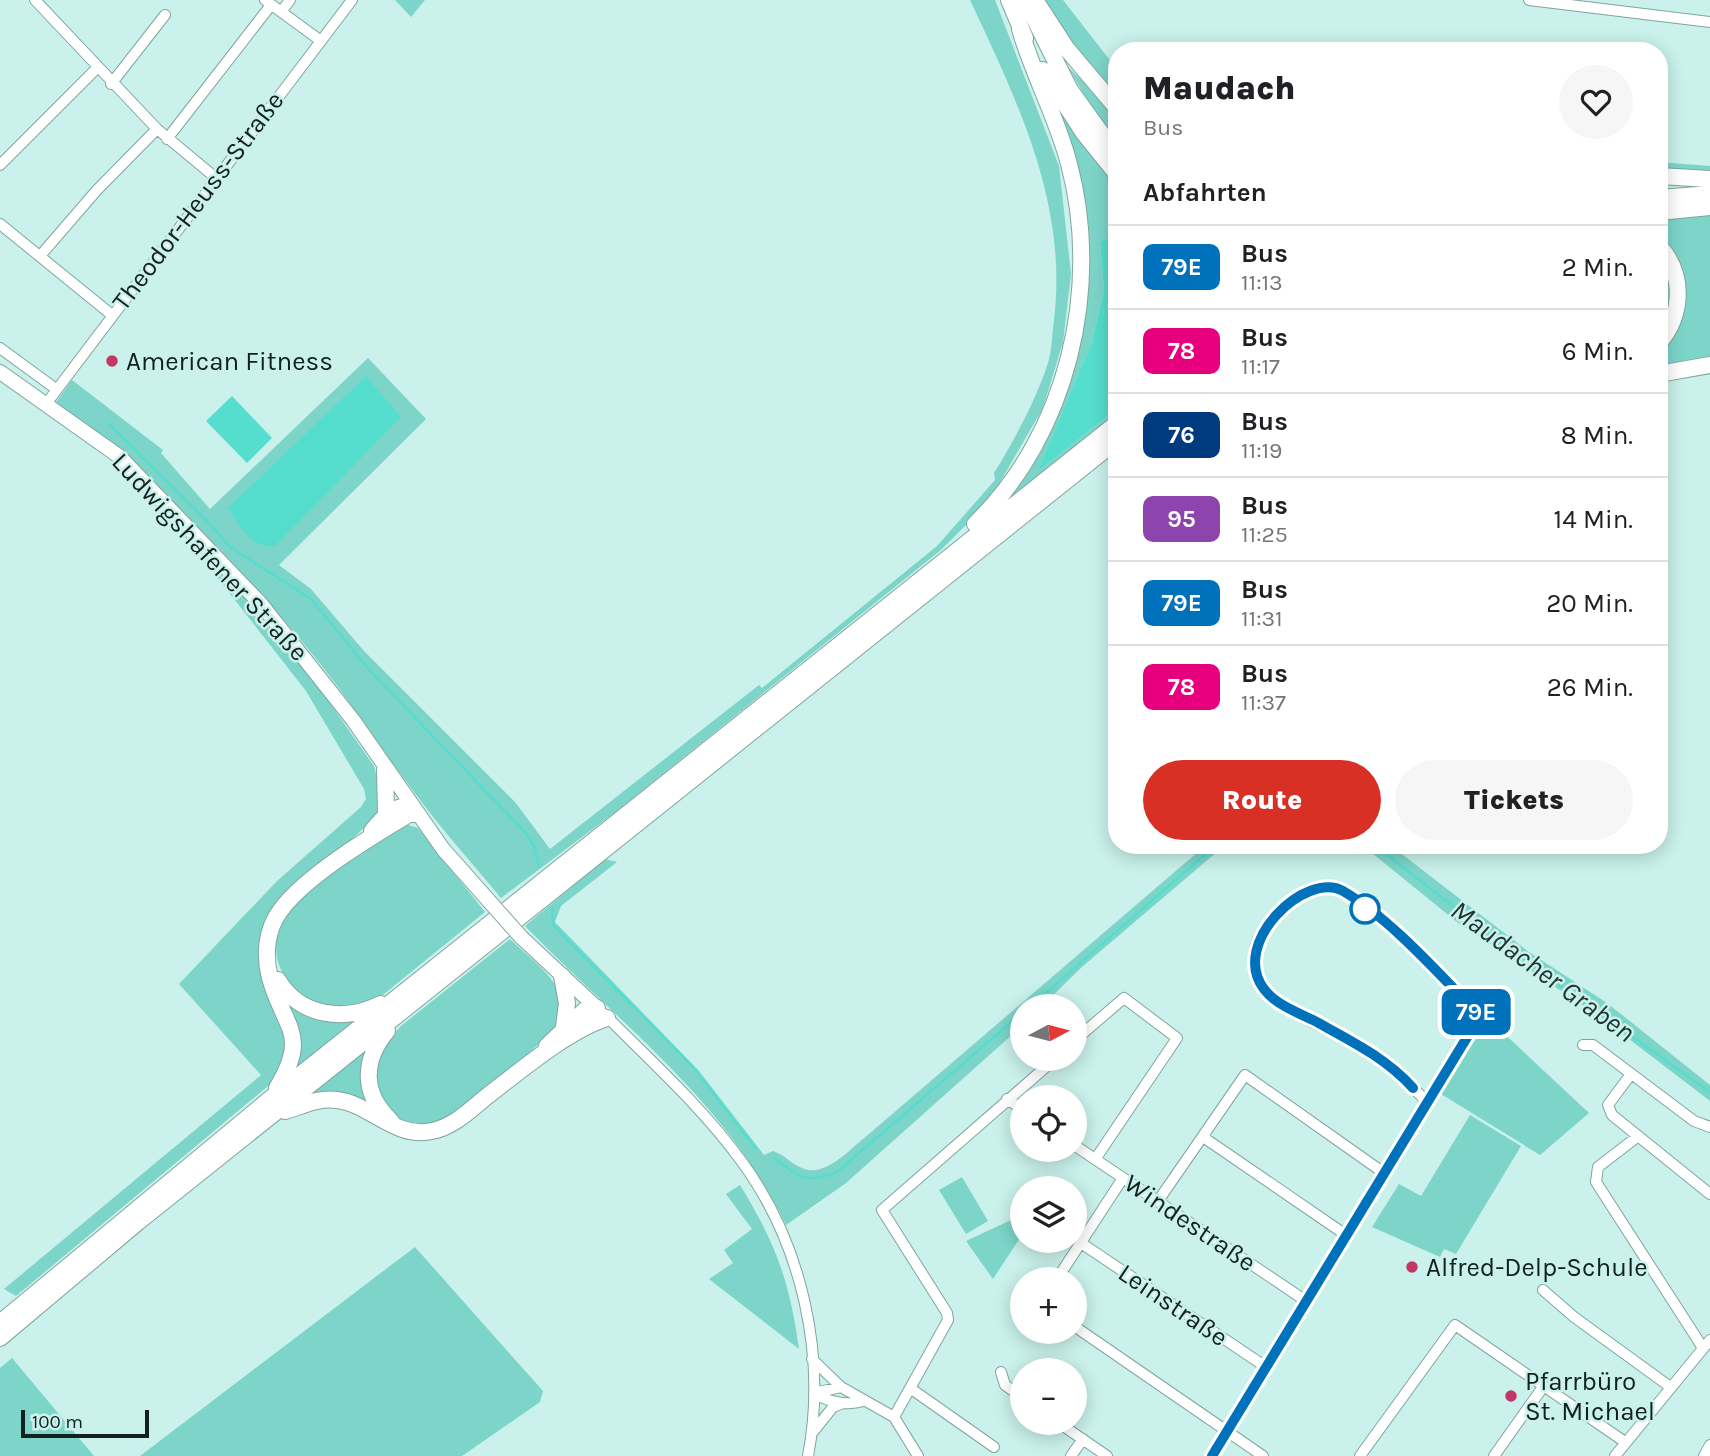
<!DOCTYPE html>
<html lang="de">
<meta charset="utf-8">
<style>
:root{--surface:#fff;--page:#f6f6f6;--text:#202124;--muted:#757577;--line:#e0e0e0;--accent:#d93025}
body{margin:0;font-family:Karla,sans-serif;background:var(--page);color:var(--text);height:100vh;display:flex;flex-direction:column;font-size:26px;white-space:nowrap}
*{box-sizing:border-box;margin:0}
p{font-size:23px;color:var(--muted)}
.icon{flex:none;width:38px;height:38px;fill:none;stroke:currentColor;stroke-width:2;stroke-linecap:round;stroke-linejoin:round}
.map{position:relative;flex:1;overflow:hidden}
.sheet{position:absolute;left:1108px;top:42px;width:560px;height:812px;display:flex;flex-direction:column;background:var(--surface);border-radius:28px;box-shadow:0 4px 18px #0003}
.sheet>*{flex:none}
.badge{padding:0 14px;border-radius:10px;font-size:24px;line-height:46px}
.needle{width:46px;rotate:83deg}
.tools{position:absolute;left:1010px;top:994px;display:grid;gap:14px}
.tools a{display:grid;place-items:center;width:77px;height:77px;border-radius:50%;background:var(--surface);box-shadow:0 4px 18px #0003;font-size:35px}
.scale{position:absolute;left:21px;bottom:18px;width:128px;box-sizing:border-box;padding-left:7px;border:4px solid #12211f;border-top:0;font-size:19px;line-height:24px;white-space:nowrap;color:#12211f;-webkit-text-stroke:5px #caf1eb;paint-order:stroke}
.map>.badge{position:absolute;translate:-50% -50%;box-shadow:0 0 0 4px #fff}
h2{padding:0 35px;font-size:26px;line-height:63px}
.round{display:grid;place-items:center;flex:none;width:74px;height:74px;border-radius:37px;background:var(--page)}
.overview{display:flex;align-items:center;justify-content:space-between;height:119px;padding:0 35px}
h1{font-size:33px;font-weight:800;line-height:52px}
.action{display:flex;gap:14px;margin-top:auto;padding:14px 35px}
.action a{flex:1;height:80px;border-radius:42px;background:var(--accent);color:#fff;font-size:28px;font-weight:800;line-height:80px;text-align:center}
.action a+a{background:var(--page);color:var(--text)}
ul{padding:0;list-style:none}
li{display:flex;align-items:center;gap:21px;height:84px;padding:0 35px;border-top:2px solid var(--line)}
li div{flex:1}
li b{display:block;font-size:26px}
li em{font-style:normal}
li .badge{min-width:77px;font-weight:700;text-align:center}
.map>svg:first-child{display:block}
</style>
<div class="map">
<svg width="1710" height="1456" viewBox="0 0 1710 1456">
<rect width="100%" height="100%" fill="#caf1eb"/>
<path fill="#7dd5c9" d="M395 0H425L411 17Z
M970 0H995L1059 166 1071 274 1063 342 1043 408 996 489 973 518 941 550 618 810 501 898C473 864 443 831 417 796 381 749 350 700 313 655 237 562 151 475 56 402L72 380 163 450 161 453 210 509 368 358 426 419 279 565 311 589 364 651 515 802 550 849 759 685 762 688 937 546 995 480 994 473C1016 437 1035 402 1048 363 1052 350 1052 334 1054 320 1068 203 1018 103 970 0Z
M1041 0H1063L1116 68V99L1092 75Z
M1068 67 1116 113V139L1096 115Z
M1052 100 1116 183V232L1100 242 1104 290 1091 344 1039 470 1116 409V416L1008 503 1009 492C1037 444 1070 393 1081 338 1095 267 1065 172 1052 100Z
M1659 162 1710 166V175L1659 170Z
M1710 215V360L1659 369V348L1680 315 1659 241V219Z
M1659 257C1677 283 1673 304 1659 331Z
M210 557 294 652 374 766 382 798 379 813 264 925 290 1043 280 1076 16 1296 4 1289 261 1075 179 984 277 881 361 807 366 799 364 789 306 691 202 558Z
M408 825 418 828 485 912 368 1007C352 1011 326 1013 310 1005 306 1003 302 997 299 994 280 975 270 954 280 927 283 920 289 910 294 904 307 888 389 828 408 825Z
M1206 845H1225L1083 966 1042 1006H1022V1026L846 1183 786 1225C727 1102 618 1022 525 926L605 859 617 862 561 906 555 922 699 1071 764 1155 773 1151C785 1155 791 1164 802 1168 825 1179 852 1147 869 1134Z
M1362 845H1390L1529 952 1607 1003 1710 1085V1101L1599 1016 1457 922Z
M510 939C527 956 562 980 562 1005 562 1010 559 1021 556 1025 546 1042 473 1101 455 1113 444 1120 432 1126 420 1125 397 1124 386 1109 374 1092L379 1049 401 1026Z
M274 979 290 1001 364 1015 288 1077 298 1054Z
M1497 1027 1589 1113 1540 1155 1441 1094 1481 1029Z
M369 1048 370 1103 308 1097Z
M1470 1115 1521 1146 1456 1254 1444 1249 1440 1257 1372 1227 1399 1184 1421 1196Z
M962 1177 988 1221 966 1234 939 1190Z
M740 1185C776 1244 789 1279 799 1349L709 1279 733 1263 724 1250 752 1229 726 1194Z
M1022 1215V1235L993 1279 966 1241Z
M415 1247 543 1391 540 1402 462 1456H140Z
M12 1358 94 1456H0V1368Z"/>
<path fill="#55ddcd" d="M1116 232V409L1038 471 1091 344 1104 290 1100 242Z
M366 376 401 417 275 546C250 548 239 525 228 508Z
M232 396 272 438 247 463 206 421Z"/>
<g fill="none" stroke-linecap="round" stroke-linejoin="round">
<path stroke="#55ddcd" stroke-width="2.5" d="M109 424 207 521 229 546 311 599 372 673 525 832 534 846 539 867
M1378 845 1395 861 1495 939 1710 1092
M552 908 553 925 693 1067 756 1149
M1031 1006 1216 845
M774 1158C800 1177 804 1185 837 1172L1022 1013"/>
<g stroke="#80a59f" stroke-width="12">
<path id="minor" d="M35 0 157 129 216 178
M265 0 321 41
M1529 0 1710 22
M281 12 290 0
M111 84 165 15
M167 139 271 5
M0 165 97 68
M0 224 112 315
M40 256 97 190 157 129
M0 348 56 389
M46 404 352 0
M604 1014C651 1061 703 1108 742 1162 802 1244 827 1356 808 1456
M1074 1041 1124 998 1177 1038 1096 1158
M1583 1045H1593L1694 1121 1710 1127
M1631 1074 1608 1105 1612 1115 1710 1194
M1007 1099 1022 1109
M1203 1137 1346 1235
M1637 1137 1598 1167 1596 1182 1703 1348
M1074 1145 1306 1301
M1158 1201 1245 1075 1384 1173
M1081 1243 1266 1367
M1057 1279 1123 1178
M1543 1290 1574 1317 1669 1386
M1074 1326 1263 1456
M812 1359 841 1387 894 1417 918 1456
M1001 1372 1005 1385 1022 1397
M910 1388 994 1447
M814 1393C828 1402 847 1406 863 1401
M814 1393 841 1387
M894 1417 948 1320 947 1313 882 1210 1055 1059
M1059 1423 1107 1456
M813 1432 833 1407 843 1403
M1071 1456 1083 1439
M1212 1456 1480 1016C1452 988 1358 883 1321 887 1300 889 1280 913 1266 927 1251 943 1251 968 1262 987 1278 1012 1353 1039 1381 1058 1398 1070 1412 1087 1427 1102
M1360 1456 1455 1325 1625 1442
M1494 1456 1543 1387
M1615 1456 1710 1340
M1704 1456 1710 1445"/>
</g>
<g stroke="#80a59f" stroke-width="16">
<path id="major" d="M0 372 120 457 261 604 353 720 443 849 489 901
M521 937 597 1008"/>
</g>
<g stroke="#80a59f" stroke-width="18">
<path id="highway" d="M1009 0 1025 38
M1025 0 1070 90 1116 154
M1035 0 1067 49 1116 107
M1043 70 1083 132 1116 173
M1659 176 1710 179
M1659 198 1710 194
M1659 212 1710 207
M1659 246C1685 274 1683 315 1659 343
M1659 374 1710 365
M975 524C1068 434 1102 287 1069 164 1057 117 1033 75 1020 29
M385 770 386 814
M372 831C382 819 396 802 411 808
M562 976 567 1003 564 1027
M278 980C300 1017 345 1022 381 1004
M387 1031C362 1061 362 1094 391 1121
M547 1046 586 1009 597 1008 594 1022
M277 1088C310 1033 284 1029 270 978 264 956 266 930 280 911 304 877 372 836 409 814H417
M285 1111C302 1106 319 1097 337 1100 371 1104 394 1139 432 1131 453 1127 470 1110 486 1097 520 1071 567 1031 607 1018
M0 1323 270 1099 1116 424
M0 1338 138 1222 1116 441"/>
</g>
<use href="#minor" stroke="#fff" stroke-width="10"/>
<use href="#major" stroke="#fff" stroke-width="14"/>
<use href="#highway" stroke="#fff" stroke-width="16"/>
<g stroke="#80a59f" stroke-width="16" stroke-linecap="butt">
<path id="major-bridge" d="M489 901 521 937"/>
</g>
<use href="#major-bridge" stroke="#fff" stroke-width="14"/>
</g>
<g fill="none" stroke-linecap="round" stroke-linejoin="round">
<g stroke="#fff" stroke-width="16">
<path id="line" d="M1212 1456 1480 1016C1442 977 1390 918 1343 891 1306 870 1229 943 1264 989 1275 1004 1296 1012 1313 1020 1349 1040 1385 1057 1413 1088"/>
</g>
<use href="#line" stroke="#0072bc" stroke-width="10"/>
</g>
<g fill="#c33666" stroke="#caf1eb" stroke-width="2.5">
<circle cx="112" cy="361" r="7"/>
<circle cx="1412" cy="1267" r="7"/>
<circle cx="1511" cy="1396" r="7"/>
</g>
<circle fill="#fff" stroke="#0072bc" stroke-width="3.5" cx="1365" cy="909" r="14"/>
<g text-anchor="middle" dominant-baseline="central" stroke-width="5" stroke-linejoin="round" paint-order="stroke">
<g font-size="26" fill="#12211f" stroke="#caf1eb">
<text transform="translate(198 201) rotate(-53)">Theodor-Heuss-Straße</text>
<text transform="translate(210 557) rotate(47)">Ludwigshafener Straße</text>
<text transform="translate(1190 1223) rotate(34)">Windestraße</text>
<text transform="translate(1173 1305) rotate(34)">Leinstraße</text>
</g>
<g font-size="26" fill="#12211f" stroke="#caf1eb" text-anchor="start">
<text x="126" y="361">American Fitness</text>
<text x="1426" y="1267">Alfred-Delp-Schule</text>
<text x="1525" y="1381">Pfarrbüro<tspan x="1525" dy="30">St. Michael</tspan></text>
</g>
<g font-size="28" font-style="italic" fill="#1d3431" stroke="#caf1eb">
<text transform="translate(1543 971) rotate(36)">Maudacher Graben</text>
</g>
</g>
</svg>
<div class="tools">
<a><svg class="needle" viewBox="-14 -14 28 28"><path d="M0-13l5 13h-10z" fill="#e53935"/><path d="M0 13l5-13h-10z" fill="#757577"/></svg></a>
<a><svg class="icon" aria-label="locate" viewBox="0 0 24 24"><circle cx="12" cy="12" r="6"/><path d="M12 2v4M12 18v4M2 12h4M18 12h4"/></svg></a>
<a><svg class="icon" aria-label="layers" viewBox="0 0 24 24"><path d="M12 4l9 5-9 5-9-5zM3 14l9 5 9-5"/></svg></a>
<a>+</a>
<a>−</a>
</div>
<div class="scale">100 m</div>
<b class="badge" style="left:1476px;top:1012px;background:#0072bc;color:#fff">79E</b>
<section class="sheet">
<div class="overview"><div><h1>Maudach</h1><p>Bus</p></div><a class="round"><svg class="icon" aria-label="heart" viewBox="0 0 24 24"><path d="M12 20l-8-8c-3-5 5-10 8-4 3-6 11-1 8 4z"/></svg></a></div>
<h2>Abfahrten</h2>
<ul>
<li><span class="badge" style="background:#0072bc;color:#fff">79E</span><div><b>Bus</b><p>11:13</p></div><em>2 Min.</em></li>
<li><span class="badge" style="background:#e6007e;color:#fff">78</span><div><b>Bus</b><p>11:17</p></div><em>6 Min.</em></li>
<li><span class="badge" style="background:#003b80;color:#fff">76</span><div><b>Bus</b><p>11:19</p></div><em>8 Min.</em></li>
<li><span class="badge" style="background:#8e44ad;color:#fff">95</span><div><b>Bus</b><p>11:25</p></div><em>14 Min.</em></li>
<li><span class="badge" style="background:#0072bc;color:#fff">79E</span><div><b>Bus</b><p>11:31</p></div><em>20 Min.</em></li>
<li><span class="badge" style="background:#e6007e;color:#fff">78</span><div><b>Bus</b><p>11:37</p></div><em>26 Min.</em></li>
</ul>
<div class="action"><a>Route</a><a>Tickets</a></div>
</section>
</div>
